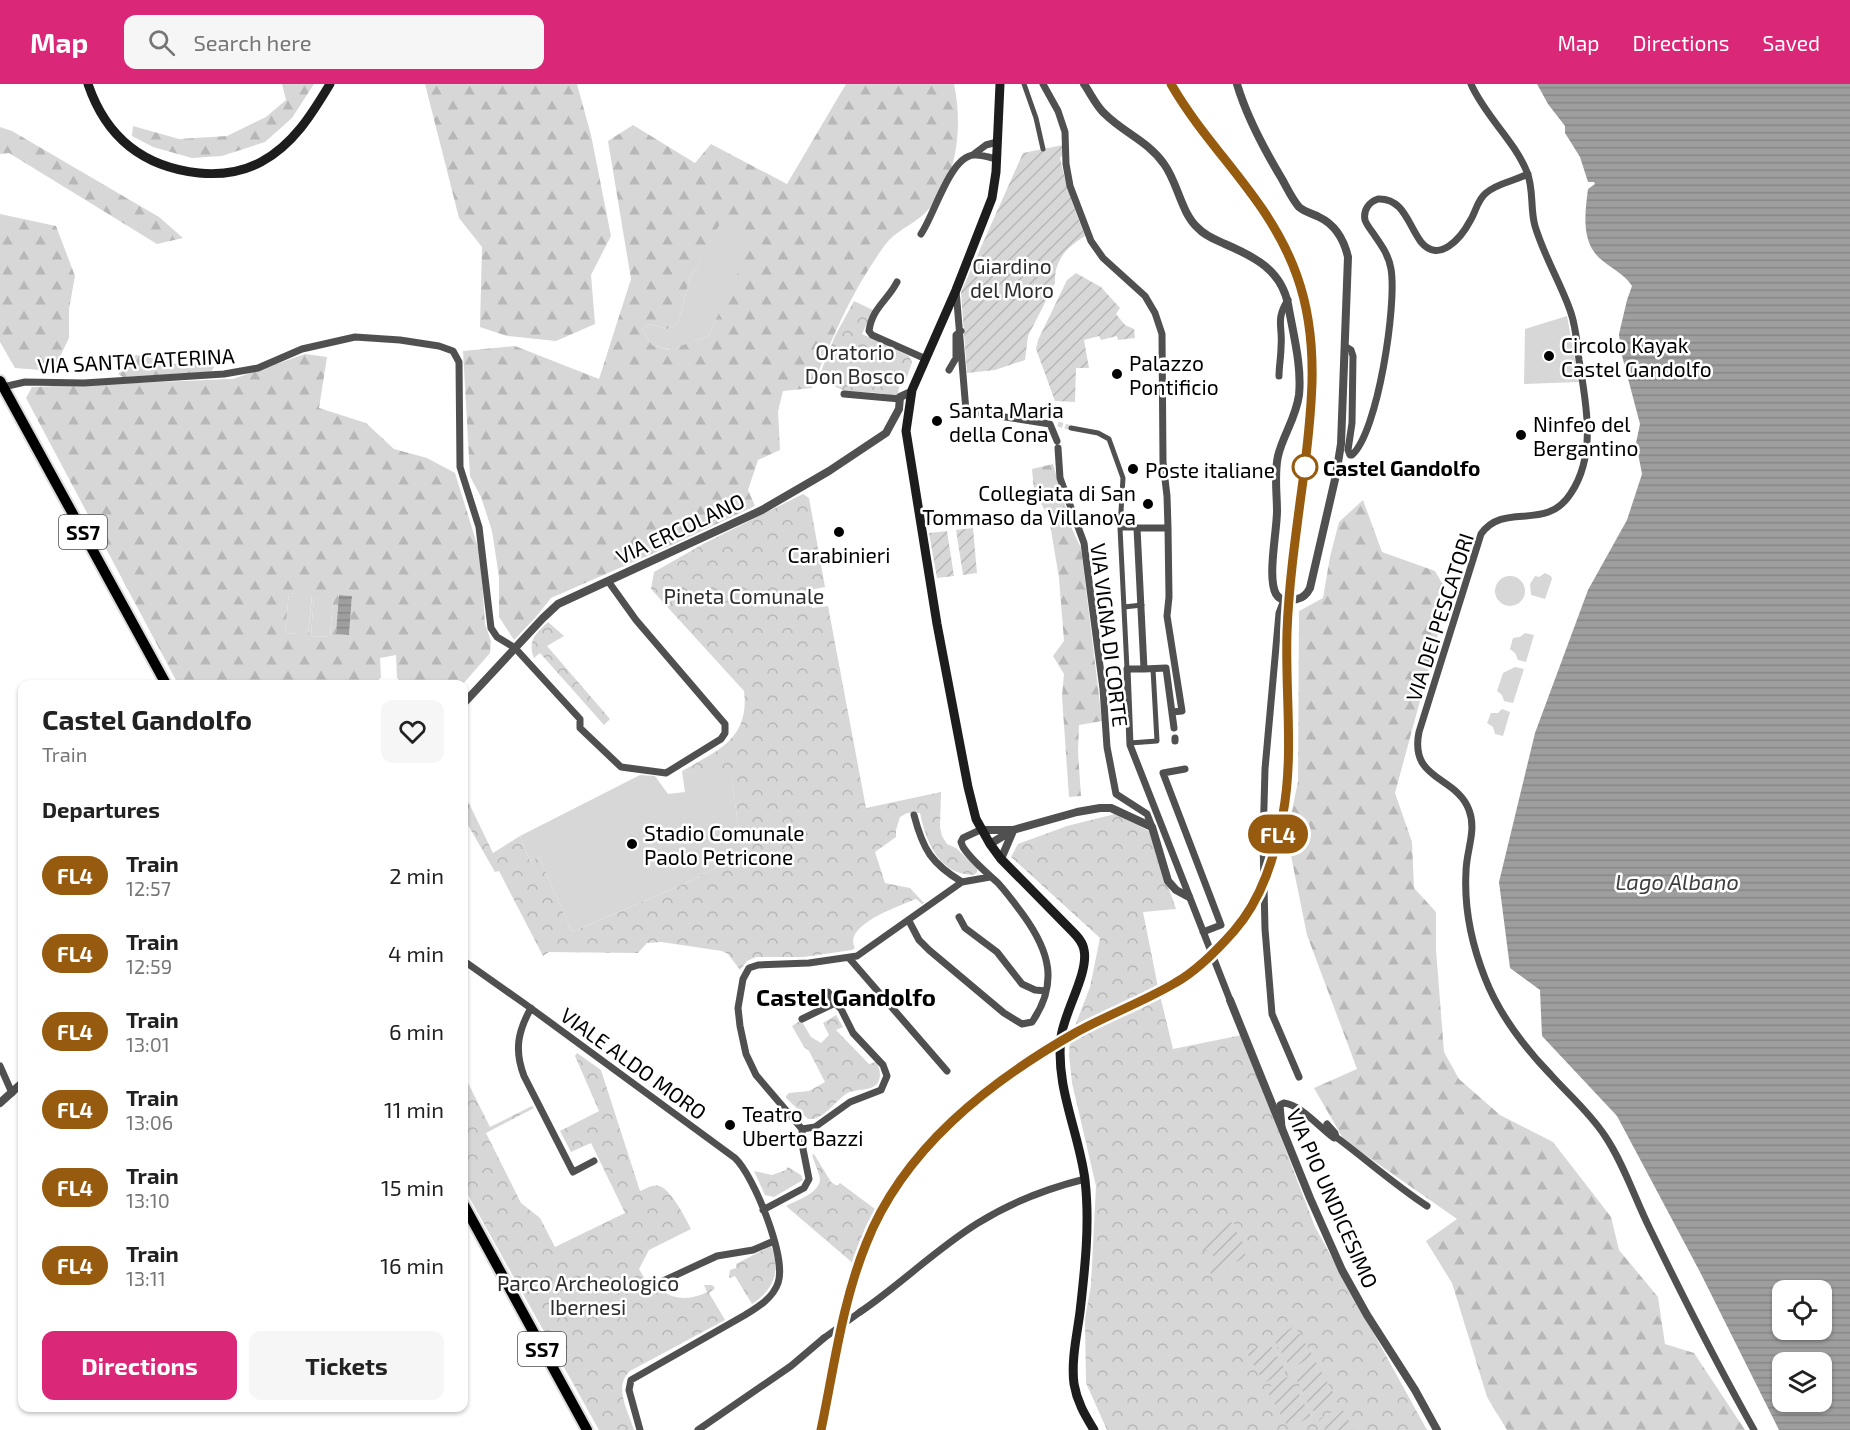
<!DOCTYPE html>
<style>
:root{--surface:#fff;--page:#f6f6f6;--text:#222;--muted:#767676;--accent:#db2777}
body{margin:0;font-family:"Exo 2",sans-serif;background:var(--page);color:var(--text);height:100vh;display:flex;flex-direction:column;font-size:22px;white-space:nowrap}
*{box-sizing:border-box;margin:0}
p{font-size:20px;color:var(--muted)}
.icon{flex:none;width:33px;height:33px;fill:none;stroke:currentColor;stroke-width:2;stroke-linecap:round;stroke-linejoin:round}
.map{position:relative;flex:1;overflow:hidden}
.side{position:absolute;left:18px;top:596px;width:450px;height:732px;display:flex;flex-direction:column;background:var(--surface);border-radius:12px;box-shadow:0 2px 4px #0004}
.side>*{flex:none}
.badge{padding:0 12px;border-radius:20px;font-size:21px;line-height:39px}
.fabs{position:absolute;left:1772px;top:1196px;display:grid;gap:12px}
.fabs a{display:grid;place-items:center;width:60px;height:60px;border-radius:12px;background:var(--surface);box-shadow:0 2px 4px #0004;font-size:30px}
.map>.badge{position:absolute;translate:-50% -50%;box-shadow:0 0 0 3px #fff}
h2{padding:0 24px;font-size:22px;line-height:54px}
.round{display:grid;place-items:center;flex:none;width:63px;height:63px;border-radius:12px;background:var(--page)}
.overview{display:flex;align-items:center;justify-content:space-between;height:102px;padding:0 24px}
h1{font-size:28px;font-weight:700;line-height:45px}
.button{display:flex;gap:12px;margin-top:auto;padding:12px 24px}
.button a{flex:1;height:69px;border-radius:12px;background:var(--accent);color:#fff;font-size:24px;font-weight:700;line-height:69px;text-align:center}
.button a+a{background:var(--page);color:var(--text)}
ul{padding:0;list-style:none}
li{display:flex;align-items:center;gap:18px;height:78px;padding:0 24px}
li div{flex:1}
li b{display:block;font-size:22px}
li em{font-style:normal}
li .badge{min-width:66px;font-weight:700;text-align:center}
header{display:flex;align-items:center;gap:36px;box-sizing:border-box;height:84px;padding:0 30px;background:var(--accent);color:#fff}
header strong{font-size:28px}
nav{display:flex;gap:33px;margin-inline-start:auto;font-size:21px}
.search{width:420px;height:54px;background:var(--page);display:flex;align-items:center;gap:15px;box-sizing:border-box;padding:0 21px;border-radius:12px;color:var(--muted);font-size:22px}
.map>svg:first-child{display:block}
</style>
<header>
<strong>Map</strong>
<div class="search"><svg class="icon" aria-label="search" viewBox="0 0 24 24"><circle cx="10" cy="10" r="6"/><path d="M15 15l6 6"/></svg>Search here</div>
<nav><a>Map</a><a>Directions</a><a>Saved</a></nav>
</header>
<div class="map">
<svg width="1850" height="1346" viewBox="0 0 1850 1346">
<defs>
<pattern id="forest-firs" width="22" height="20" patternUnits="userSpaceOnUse" patternTransform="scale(1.5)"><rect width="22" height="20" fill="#d7d7d7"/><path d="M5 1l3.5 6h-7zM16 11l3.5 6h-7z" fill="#b7b7b7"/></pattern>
<pattern id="park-crowns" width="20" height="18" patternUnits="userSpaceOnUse" patternTransform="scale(1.5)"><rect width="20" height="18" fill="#d7d7d7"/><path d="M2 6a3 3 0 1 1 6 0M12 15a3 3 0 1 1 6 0" fill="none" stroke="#b7b7b7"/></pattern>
<pattern id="garden-furrows" width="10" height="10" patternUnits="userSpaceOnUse" patternTransform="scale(1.5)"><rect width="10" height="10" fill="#d7d7d7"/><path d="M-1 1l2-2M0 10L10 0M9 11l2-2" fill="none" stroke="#b7b7b7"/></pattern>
<pattern id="water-rules" width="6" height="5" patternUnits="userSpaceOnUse" patternTransform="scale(1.5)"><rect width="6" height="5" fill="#9e9e9e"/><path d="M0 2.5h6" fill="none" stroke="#868686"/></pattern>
</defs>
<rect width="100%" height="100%" fill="#fff"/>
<path fill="#d7d7d7" d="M721 137 752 161 708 252 670 266 652 261 642 246 649 240 667 245 678 239 690 194Z
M1567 232 1579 298 1524 300 1525 245Z
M1545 489 1551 492 1552 495 1545 515 1531 511 1530 500 1535 492 1539 493Z
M1495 507a15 15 0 1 1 30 0a15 15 0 1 1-30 0Z
M289 509 312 511 308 551 285 549Z
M314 511 333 513 330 553 311 552Z
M1525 549 1534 551 1526 578 1518 576 1515 569 1510 565 1513 554 1520 553Z
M1515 583 1524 585 1513 619 1504 617 1502 611 1497 607 1503 589Z
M1502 625 1510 628 1503 652 1495 650 1493 643 1487 639 1491 629H1498Z
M682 687 731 690 742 769 693 796 572 848 539 773 530 777 520 752 640 691 655 692 668 710 685 708Z"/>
<path fill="url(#forest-firs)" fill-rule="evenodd" d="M282 0H314L292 34 265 58 222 72 192 74 153 63 132 52 133 42 179 55 227 52 266 33 286 16Z
M425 0H577L591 51 611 152 591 191 595 240 556 257 507 252 480 243 482 163 459 134Z
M846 0H954C963 42 958 98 925 129 913 141 895 147 885 161 854 203 831 255 812 304L783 307 778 327 780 366 758 376 748 406 755 422 672 461 551 514 535 534 514 556 499 533V493L492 447 481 413 470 392 463 267 515 262 599 295 631 195 608 57 633 41 695 79 711 60 787 100ZM721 138 751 161 708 252 669 266 652 261 642 246 649 240 667 245 678 239 690 194Z
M0 43 12 47 159 133 183 154 157 160 9 69 0 70Z
M0 130 56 142 75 192 69 225V254L53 287 15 284 0 258Z
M305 270 327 273 319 324 366 339 394 365 427 374 455 389 480 470 485 540 491 557 490 569 463 600H424L418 597 413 600H403L397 594 396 571 380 574 381 594 372 600H178L26 314 32 303 233 295ZM289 509 312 512 308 551 285 549ZM340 511 352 512 349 551 336 550ZM314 512 333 513 330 553 311 552Z
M136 271C151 272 166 281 180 280 196 279 198 273 214 283L211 288 123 293 118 290Z
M1053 380 1072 445 1081 464 1102 637 1079 641 1078 668 1081 712 1069 713 1062 612 1064 590 1053 572 1064 557 1059 494 1049 434 1034 406 1032 385Z
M1363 416 1382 468 1435 487 1446 506 1443 532 1395 709 1412 758 1414 804 1436 828V866L1444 968 1459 995 1500 1031 1553 1058 1611 1133 1619 1166 1658 1213 1665 1260 1694 1269 1745 1346H1507L1487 1313 1452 1199 1426 1157 1457 1135 1344 1056 1314 1004 1357 985 1307 851 1287 752 1298 697 1299 527 1323 514 1330 473 1339 438Z"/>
<path fill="url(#park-crowns)" d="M854 217 873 226 862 250 909 272 912 278 906 296 901 295 897 313 880 309 845 307 818 295 835 252Z
M803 410 809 414 825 503 809 506 812 524 828 522 866 724 941 708 940 743 942 752 947 760 956 764 977 784V788L974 791C939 791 926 758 920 729H907L900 733 896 746V753L875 768 885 799 910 804 924 819 922 820 916 815C900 822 842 841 855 864L852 866 804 873H756L747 877 740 886 728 870 722 867 661 858 647 859 638 869 549 868 543 872 499 787 495 788 468 741 464 743V709L493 769 520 752 530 777 539 773 572 848 693 796 742 769 731 691 682 687C717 667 750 655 744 607L651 505 654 488 705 459Z
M548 538 564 552 547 562 610 635 604 641 540 569 534 574C527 557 536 549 548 538Z
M1115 730 1149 747 1176 825 1143 828 1158 903 1173 965 1242 951 1315 1143 1427 1346H1107L1086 1299 1085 1235 1091 1201 1096 1102 1072 999 1069 971 1070 955 1090 903 1100 854 1011 773 1018 760 1067 742Z
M836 931 843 943 836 946 869 980 876 978C880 984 882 993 877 1000 869 1008 855 1004 846 1010 834 1018 823 1037 808 1035L786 1014V1012L789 1009 809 1007 825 998 809 967 804 963 792 942 801 936 811 953 821 959 829 951 823 939Z
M577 969 601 986 640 1107C646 1105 653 1100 659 1102 671 1105 686 1135 691 1145L649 1166 639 1185 649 1202 657 1199C666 1217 691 1217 707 1208L704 1201H712L715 1204 709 1209 725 1236 630 1287C613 1302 628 1327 634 1346H599L464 1104V991L490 1043 532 1022 534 1024 486 1049 521 1119 540 1134 555 1163 625 1129 591 1059 571 1068 560 1047 599 1027 575 972Z
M814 1070 831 1098 837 1102 840 1099 875 1125 855 1181 786 1122C795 1117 820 1109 820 1095 819 1088 814 1078 812 1071Z
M788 1083 801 1091 803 1096 774 1113 765 1111 754 1087 772 1091 786 1086Z
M771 1162C781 1186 774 1206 752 1220L735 1192 730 1194 729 1193 730 1186 736 1184V1180Z"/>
<path fill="url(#garden-furrows)" d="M1063 61V72L1060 73C1065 101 1075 126 1085 152 1067 163 1054 176 1055 199L1028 252 1025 276 995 286 967 289 961 208 1023 69Z
M1076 189 1101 203 1120 224 1116 230 1125 241 1134 245 1135 254 1118 256 1117 252 1101 256 1099 252 1084 256 1089 284H1076L1075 318 1055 317 1036 265 1038 256 1067 196Z
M973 444 977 489 963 491 956 446Z
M947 447 954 492 937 494 929 449Z
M1230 1138 1235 1140 1234 1146 1240 1151V1155L1245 1161 1244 1169 1247 1172 1213 1191 1210 1189C1216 1180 1216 1173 1208 1166L1196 1167 1194 1164Z
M1295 1242 1313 1272 1291 1285 1273 1254Z
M1268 1257 1286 1287 1264 1299 1247 1269Z
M1315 1277 1338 1317 1315 1330 1293 1289Z
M1289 1292 1311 1332 1289 1345 1266 1305Z
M1341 1323 1354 1346H1325L1319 1335Z"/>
<path fill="url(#water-rules)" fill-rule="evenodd" d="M1537 0H1850V1346H1779L1700 1188 1617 1032 1542 952 1540 906 1510 884 1499 798 1535 649 1588 506 1627 436 1642 390 1636 359 1640 340 1621 268 1619 250 1627 216 1632 202C1624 190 1614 186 1603 177 1580 160 1585 129 1588 105L1595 100 1594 98H1588L1580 73 1565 49V42L1548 20ZM1782 1206H1821V1245H1782ZM1782 1278H1821V1317H1782Z
M339 511 352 512 349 551 336 550Z"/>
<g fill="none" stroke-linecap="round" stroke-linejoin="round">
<path stroke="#d9d9d9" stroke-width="5" stroke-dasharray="5 2.5" stroke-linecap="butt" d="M1058 340 1071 344"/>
<g stroke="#dbdbdb" stroke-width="14">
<path id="primary" d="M0 297 166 600
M464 1121 587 1346"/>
</g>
<path stroke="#505050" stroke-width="5" d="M1024 0 1036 34 1043 65
M1071 344 1098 349 1109 355 1123 394 1120 444 1127 585
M1120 444H1137
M1124 523 1142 521
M1130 659 1157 657 1153 585"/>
<path stroke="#505050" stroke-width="7" d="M1043 0 1058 27 1065 48 1066 80 1070 102 1091 157 1103 174 1145 212 1155 229 1162 250 1163 378 1167 412 1168 444 1169 513 1167 532 1182 627 1172 628
M1471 0C1485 32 1514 56 1527 88 1534 105 1530 125 1535 142 1544 172 1560 198 1570 226 1576 242 1577 259 1579 276 1586 319 1597 370 1571 409 1546 449 1504 417 1481 450L1419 648C1409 697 1457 692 1469 726 1477 747 1466 767 1466 788 1464 824 1472 861 1485 894 1499 930 1525 964 1551 991 1569 1011 1590 1029 1605 1052 1624 1080 1635 1115 1650 1145 1683 1213 1717 1280 1754 1346
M974 70 986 61 997 58
M921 150C934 132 950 72 974 71 982 70 989 74 997 75
M897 198C888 216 872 224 869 247L872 251 926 275
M956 206 966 327 1050 340 1057 357
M1346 263 1351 266 1353 272 1352 339 1348 366 1350 371H1352C1378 348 1397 220 1391 185 1389 172 1382 162 1375 152 1372 147 1367 142 1365 136 1363 126 1369 118 1378 115 1404 114 1408 141 1421 158 1439 180 1461 154 1470 137 1476 128 1477 116 1486 109 1497 99 1515 97 1528 90
M949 286 956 274V251L961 247
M1279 292C1279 282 1281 273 1281 263 1283 242 1275 236 1288 216
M3 303 25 298 84 299 224 290 258 284 302 265 355 253 400 256 439 262 453 267 459 278 460 383 479 443 491 544 497 553 515 564 580 635V644L621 683 666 689 721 655 725 649V640L636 536 608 497
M844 310 900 315
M1058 364 1060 394 1084 459 1103 605 1107 663 1116 710 1147 730 1152 743
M1168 444H1137L1144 585H1127L1130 661 1230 916
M1284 516 1279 529 1265 685 1263 758 1265 845 1272 930 1299 993
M1144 585 1166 584 1174 644
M1175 654V657
M1185 685 1163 689 1221 841 1203 848
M914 731C923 766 932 780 962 798
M959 833 965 844 997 868 1022 900 1035 906 1046 907
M909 837 919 856 929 866 1004 929 1022 940 1032 938C1059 899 1049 867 1024 832 1016 821 1007 809 998 799 986 788 972 777 963 763L961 758 963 754 980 746
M849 874 947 987
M464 877 525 920 735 1074C754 1092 787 1174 778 1199 773 1214 758 1223 745 1231L631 1296 629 1306 640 1346
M531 924C518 947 514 966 524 992L573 1088 594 1077
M802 935 835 919
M0 982 12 1009
M1282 1043 1280 1021 1284 1019C1301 1021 1319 1043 1334 1054L1336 1053 1335 1049 1327 1040
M802 1045 815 1043 850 1018 881 1006 887 992 883 981 853 949 841 925 835 919 828 908 808 918
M1336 1053C1367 1076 1395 1101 1427 1122
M763 1126 804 1104 809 1095 803 1065 802 1045 756 991 746 970 740 942 738 924 743 895 749 884 758 881 809 879 857 872 962 798 990 793
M663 1197 717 1172 753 1166 774 1157
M860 1228C900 1201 936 1165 978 1139 1010 1119 1049 1104 1085 1095
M698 1346 791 1282 824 1254"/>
<path stroke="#505050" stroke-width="8" d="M1084 0C1091 10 1096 22 1105 30 1124 49 1148 57 1164 80 1178 99 1181 129 1198 144 1205 152 1216 156 1225 160 1255 173 1281 186 1288 220 1293 249 1302 282 1299 311 1296 334 1283 351 1278 372 1274 390 1277 409 1277 427 1277 447 1267 494 1276 510 1280 517 1289 517 1297 515 1303 514 1307 510 1310 504L1336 391 1341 360 1348 173C1344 156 1336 141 1319 133 1313 130 1305 128 1299 123 1292 115 1287 104 1282 95 1264 65 1247 34 1237 0
M464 619 543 534 558 520 762 426 829 387 886 349 899 325 900 313 911 308
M980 746H1012
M990 760 1013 746 1077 728 1100 724H1111L1152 743 1168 797 1176 806 1189 813
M1001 775 1013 747
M1230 916 1310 1114 1342 1186 1367 1231 1415 1306 1437 1346
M0 1019 22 999"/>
<path stroke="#1d1d1d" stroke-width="9" d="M88 0C106 53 143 83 199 89 220 91 242 88 261 78 293 61 312 30 330 0
M1000 0 996 88 992 114 956 206 912 306 906 347 937 540 968 703 976 735 990 760 1001 775 1072 847C1077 852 1083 858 1084 866 1089 889 1064 928 1061 953 1055 1003 1079 1048 1085 1096 1090 1140 1085 1184 1080 1228 1077 1251 1071 1276 1074 1300 1077 1318 1085 1331 1094 1346"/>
<use href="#primary" stroke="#000" stroke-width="10"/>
<path stroke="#000" stroke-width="2" stroke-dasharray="9 3 1.5 3" stroke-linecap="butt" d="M1171 0C1210 68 1270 115 1297 192 1334 295 1294 421 1288 528 1285 596 1295 664 1282 731
M821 1346C835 1280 845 1196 876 1136 893 1104 915 1078 939 1051"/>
<path stroke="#505050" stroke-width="7" d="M824 1254 860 1228"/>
</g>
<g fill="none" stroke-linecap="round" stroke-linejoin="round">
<g stroke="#fff" stroke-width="14">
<path id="line" d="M821 1346C834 1284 842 1219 866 1160 903 1065 989 998 1075 949 1107 931 1143 918 1175 899 1195 888 1219 864 1234 847 1262 815 1275 772 1283 730 1294 670 1285 609 1287 548 1289 495 1297 442 1304 389 1312 324 1320 256 1297 192 1270 115 1210 68 1171 0"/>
</g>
<use href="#line" stroke="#965b0e" stroke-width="9"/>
</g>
<g fill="#000" stroke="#fff" stroke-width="2">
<circle cx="1549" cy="272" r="6"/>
<circle cx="1117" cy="290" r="6"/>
<circle cx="937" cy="337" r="6"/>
<circle cx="1521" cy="351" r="6"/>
<circle cx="1133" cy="385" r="6"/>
<circle cx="1148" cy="420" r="6"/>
<circle cx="839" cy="448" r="6"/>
<circle cx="632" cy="760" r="6"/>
<circle cx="730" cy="1041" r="6"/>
</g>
<circle fill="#fff" stroke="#965b0e" stroke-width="3" cx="1305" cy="383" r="12"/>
<g text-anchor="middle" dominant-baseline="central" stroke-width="5" stroke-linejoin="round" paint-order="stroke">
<g fill="#fff" stroke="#4c4c4c" stroke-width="1.5">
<rect x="59" y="431" width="48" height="34" rx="4.5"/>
<rect x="518" y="1248" width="48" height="34" rx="4.5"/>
</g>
<g font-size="20" font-weight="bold" fill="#000">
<text x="83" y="448">SS7</text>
<text x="542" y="1265">SS7</text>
</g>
<g font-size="21" fill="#2e2e2e" stroke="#fff">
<text x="1012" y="181">Giardino<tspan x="1012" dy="24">del Moro</tspan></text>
<text x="855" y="267">Oratorio<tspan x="855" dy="24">Don Bosco</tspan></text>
<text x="744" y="511">Pineta Comunale</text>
<text x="588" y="1198">Parco Archeologico<tspan x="588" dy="24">Ibernesi</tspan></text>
</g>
<g font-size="21" fill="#000" stroke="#fff" text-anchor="start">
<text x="1561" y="260">Circolo Kayak<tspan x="1561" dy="24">Castel Gandolfo</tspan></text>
<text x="1129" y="278">Palazzo<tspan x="1129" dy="24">Pontificio</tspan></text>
<text x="949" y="325">Santa Maria<tspan x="949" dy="24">della Cona</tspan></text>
<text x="1533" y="339">Ninfeo del<tspan x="1533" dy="24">Bergantino</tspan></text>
<text x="1145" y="385">Poste italiane</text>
<text x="1136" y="408" text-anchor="end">Collegiata di San<tspan x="1136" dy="24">Tommaso da Villanova</tspan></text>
<text x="839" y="470" text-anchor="middle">Carabinieri</text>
<text x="644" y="748">Stadio Comunale<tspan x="644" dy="24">Paolo Petricone</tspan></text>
<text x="742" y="1029">Teatro<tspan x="742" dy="24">Uberto Bazzi</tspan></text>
</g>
<g font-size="21" fill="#000" stroke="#fff">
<text transform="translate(136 276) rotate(-3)">VIA SANTA CATERINA</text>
<text transform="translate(680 444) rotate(-25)">VIA ERCOLANO</text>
<text transform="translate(1439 533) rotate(-72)">VIA DEI PESCATORI</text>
<text transform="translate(1110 551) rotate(83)">VIA VIGNA DI CORTE</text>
<text transform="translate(634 979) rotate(36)">VIALE ALDO MORO</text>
<text transform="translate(1333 1114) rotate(66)">VIA PIO UNDICESIMO</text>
</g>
<g font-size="21" font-weight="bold" fill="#000" stroke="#fff" text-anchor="start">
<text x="1323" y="383">Castel Gandolfo</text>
</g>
<g font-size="22" font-style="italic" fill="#3f3f3f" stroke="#fff">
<text x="1677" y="797">Lago Albano</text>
</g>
<g font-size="24" font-weight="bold" fill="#000" stroke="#fff">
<text x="846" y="912">Castel Gandolfo</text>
</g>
</g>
</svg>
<div class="fabs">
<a><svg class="icon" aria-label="locate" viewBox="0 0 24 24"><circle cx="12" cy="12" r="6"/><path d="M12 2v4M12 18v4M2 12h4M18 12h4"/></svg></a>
<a><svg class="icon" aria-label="layers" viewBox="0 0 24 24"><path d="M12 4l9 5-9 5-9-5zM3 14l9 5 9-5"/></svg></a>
</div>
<b class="badge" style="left:1278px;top:750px;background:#965b0e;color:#fff">FL4</b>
<section class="side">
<div class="overview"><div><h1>Castel Gandolfo</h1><p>Train</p></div><a class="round"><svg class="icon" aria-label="heart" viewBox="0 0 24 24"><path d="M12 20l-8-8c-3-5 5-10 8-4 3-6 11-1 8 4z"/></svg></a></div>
<h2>Departures</h2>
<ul>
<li><span class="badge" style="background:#965b0e;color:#fff">FL4</span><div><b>Train</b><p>12:57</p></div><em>2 min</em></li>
<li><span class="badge" style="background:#965b0e;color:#fff">FL4</span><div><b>Train</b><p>12:59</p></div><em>4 min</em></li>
<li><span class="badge" style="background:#965b0e;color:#fff">FL4</span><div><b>Train</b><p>13:01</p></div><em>6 min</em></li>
<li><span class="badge" style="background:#965b0e;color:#fff">FL4</span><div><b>Train</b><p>13:06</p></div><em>11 min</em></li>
<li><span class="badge" style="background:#965b0e;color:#fff">FL4</span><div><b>Train</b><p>13:10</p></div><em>15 min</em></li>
<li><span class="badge" style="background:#965b0e;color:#fff">FL4</span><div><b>Train</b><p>13:11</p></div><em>16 min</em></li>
</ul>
<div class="button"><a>Directions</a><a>Tickets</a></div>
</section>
</div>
